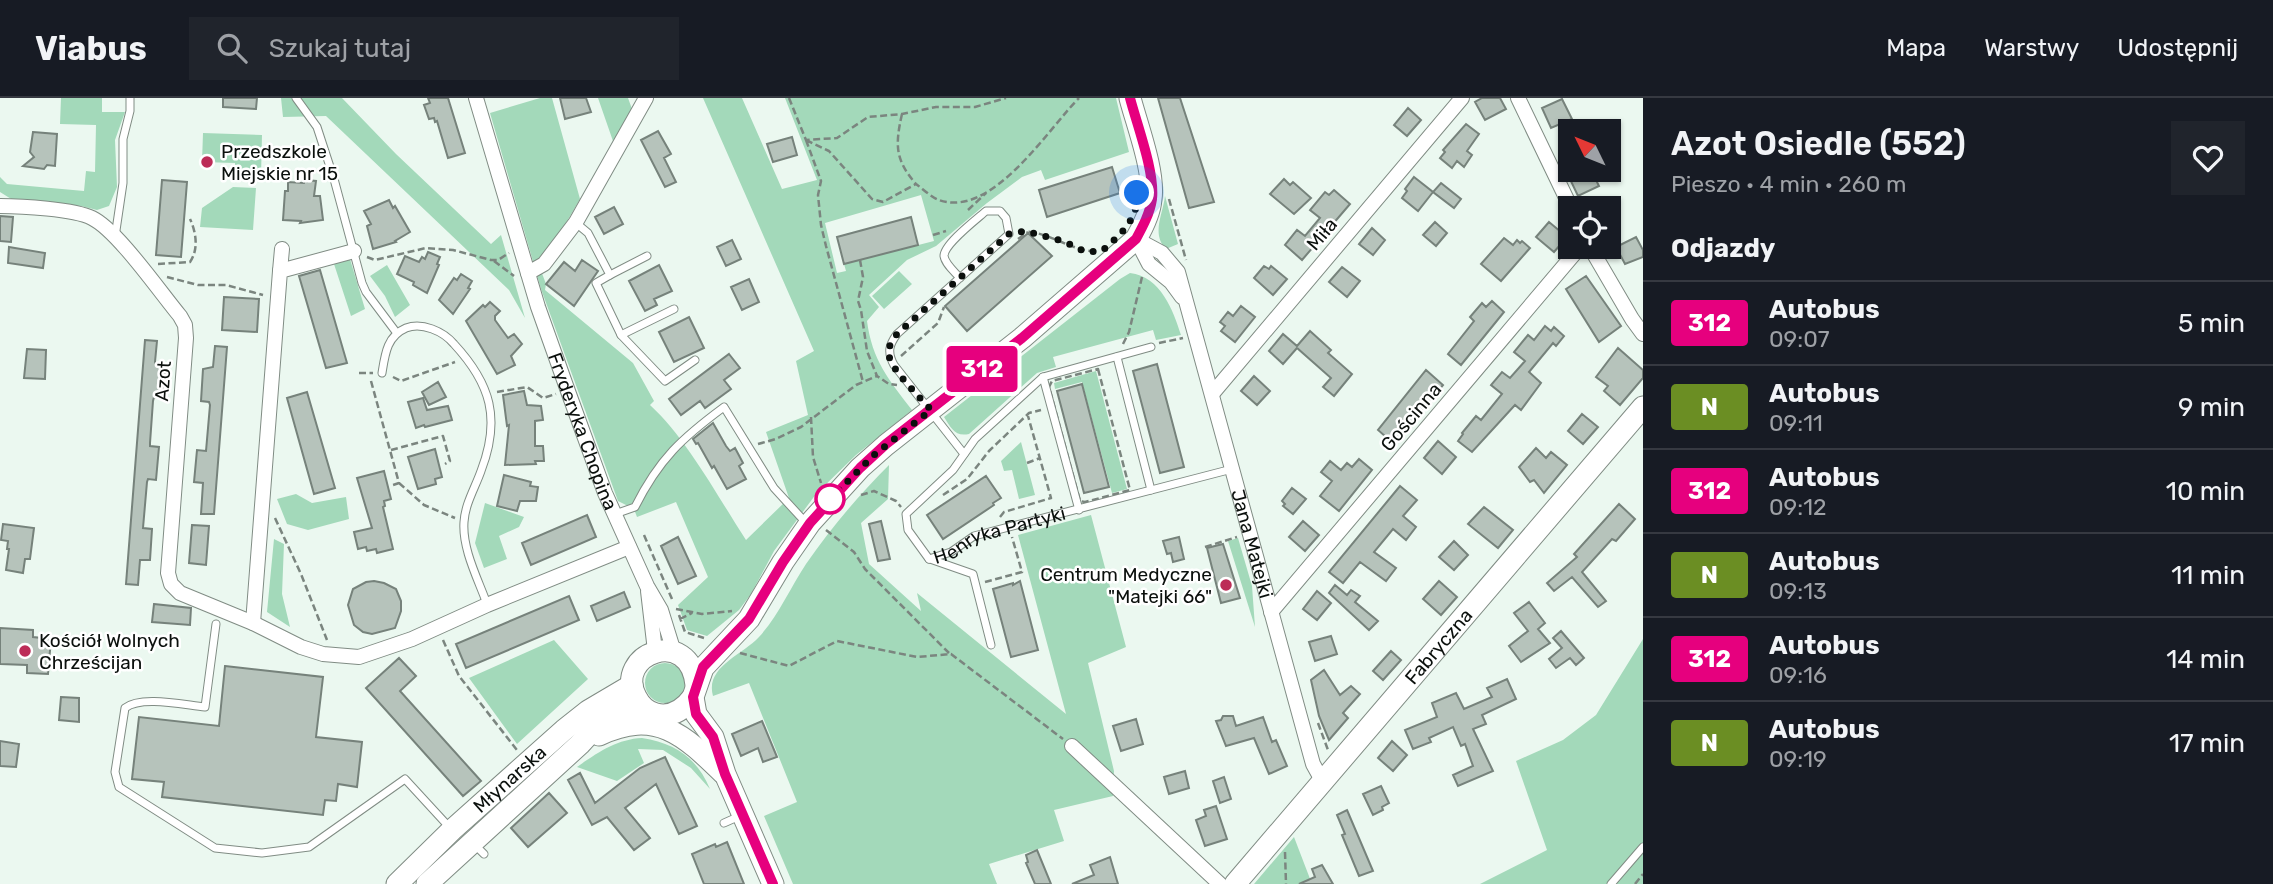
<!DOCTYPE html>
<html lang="pl">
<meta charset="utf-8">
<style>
:root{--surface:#171b24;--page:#20242c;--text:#f1f3f6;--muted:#9ea1a6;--line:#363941}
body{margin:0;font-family:Rubik,sans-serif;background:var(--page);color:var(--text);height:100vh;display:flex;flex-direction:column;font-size:26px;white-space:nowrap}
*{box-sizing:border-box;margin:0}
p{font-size:23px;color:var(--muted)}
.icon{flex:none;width:38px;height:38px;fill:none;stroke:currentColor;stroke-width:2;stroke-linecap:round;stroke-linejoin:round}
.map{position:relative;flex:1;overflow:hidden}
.details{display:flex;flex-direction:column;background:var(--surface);width:630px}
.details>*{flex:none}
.badge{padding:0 14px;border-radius:5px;font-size:24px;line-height:46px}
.needle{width:46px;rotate:313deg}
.fabs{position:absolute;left:1558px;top:21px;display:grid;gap:14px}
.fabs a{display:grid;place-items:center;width:63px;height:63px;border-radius:0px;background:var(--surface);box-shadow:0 2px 5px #0004;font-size:35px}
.you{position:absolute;width:35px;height:35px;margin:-18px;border:5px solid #fff;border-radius:50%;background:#1a73e8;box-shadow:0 0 0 10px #1a73e833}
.map>.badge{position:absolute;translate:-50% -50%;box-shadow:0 0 0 4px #fff}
h2{padding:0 28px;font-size:26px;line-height:63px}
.round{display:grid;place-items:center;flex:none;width:74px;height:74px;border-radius:0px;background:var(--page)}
.summary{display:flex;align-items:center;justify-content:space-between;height:119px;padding:0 28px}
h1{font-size:33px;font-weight:600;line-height:52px}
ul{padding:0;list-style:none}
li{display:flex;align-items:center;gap:21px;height:84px;padding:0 28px;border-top:2px solid var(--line)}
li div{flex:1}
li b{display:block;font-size:26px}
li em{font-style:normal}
li .badge{min-width:77px;font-weight:700;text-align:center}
header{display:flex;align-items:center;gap:42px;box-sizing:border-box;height:98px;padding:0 35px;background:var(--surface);border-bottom:2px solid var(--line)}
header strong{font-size:33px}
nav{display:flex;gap:38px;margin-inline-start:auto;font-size:24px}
.search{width:490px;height:63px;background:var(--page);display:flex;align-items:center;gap:18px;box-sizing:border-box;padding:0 24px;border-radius:0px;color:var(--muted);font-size:26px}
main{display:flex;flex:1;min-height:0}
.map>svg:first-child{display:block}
</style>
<header>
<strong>Viabus</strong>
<div class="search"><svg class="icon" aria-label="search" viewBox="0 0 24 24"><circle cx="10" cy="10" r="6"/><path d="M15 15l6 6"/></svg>Szukaj tutaj</div>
<nav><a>Mapa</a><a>Warstwy</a><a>Udostępnij</a></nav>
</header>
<main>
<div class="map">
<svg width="1643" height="786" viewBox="0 0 1643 786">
<rect width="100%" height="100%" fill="#ebf8f0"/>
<path fill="#a3d9ba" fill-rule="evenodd" d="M61 0H102V14H125L115 42 117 89 109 108 97 112 81 108 22 105 16 104 0 94V79L7 86 84 93 86 73 95 74 96 27 60 26Z
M281 0H342L396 56 491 146 501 137 525 220 509 192 326 18 283 19Z
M540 0H552L580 101 552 149 537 162 546 186 545 192 633 265 654 303 650 307C687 341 718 399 746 442L789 400 766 334 808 317 796 263 814 253 703 0H742L782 91 817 82 785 0H1116L1129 54 1045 82 1041 72 1022 79 987 105 936 148 907 162 869 197 879 209 867 223C872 262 889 282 912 312L856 357 816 396 774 453 751 496 739 512 707 538 687 532 678 507 708 479 676 404 637 419 634 411 618 403 541 191 490 15ZM921 97 934 143 844 166 846 173 837 175 825 125Z
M598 0H628L632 11 614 46Z
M203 35 262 37 261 78 235 77V65L202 64Z
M233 89 256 90 253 132 200 129 202 110Z
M1165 98 1178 146 1166 151C1151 136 1163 116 1165 98Z
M350 161 365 211 351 218 334 166Z
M387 167 410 207 395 219 385 198 370 178Z
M899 173 912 186 884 211 872 198Z
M1130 175C1161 179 1173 212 1181 237L1156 242 1153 232 1053 259 1056 269 1037 275 969 336C955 339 951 330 944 319L1120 181Z
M1096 273 1127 391 1112 395 1082 284 1055 291 1054 285Z
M1021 344 1035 397 1019 401 1012 372 1004 373 1001 363Z
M889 367 888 401 861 425 869 466 921 513 917 495 1066 616 1018 437 1091 417 1126 549 1088 565 1114 673 1113 698 1054 712 1064 743 989 766 997 786H793L764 718 797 704 749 585 713 598C705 569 741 558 759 539 779 517 790 490 806 466 831 430 858 398 889 367Z
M296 396 312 405 346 399 349 421 308 432 287 426 277 401Z
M485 405 524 419 519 429 499 438 507 461 484 470 475 445Z
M1238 440 1252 488 1255 529 1228 443Z
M274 441 284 446 282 496 290 529 267 514Z
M1643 541V786H1480L1547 752 1516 663 1563 642 1596 617Z
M554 542 588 581 517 646 469 580Z
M645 585a20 20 0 1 1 40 0a20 20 0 1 1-40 0Z
M642 640C675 645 697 660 710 691L691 670 663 652 638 651 644 665 617 683 577 669C597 655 617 641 642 640Z
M1294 739 1312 786H1254Z"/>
<path fill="#b6c3bb" stroke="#76827b" stroke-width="2" d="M223 0H257L256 11 223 9Z
M428 0H448L465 55 448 60 437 23 435 24 434 20 429 21 424 7 430 5Z
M560 0H586L591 14 565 21Z
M1158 0H1180L1214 104 1189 110Z
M1482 0H1500L1506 11 1485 22 1475 4Z
M1562 1 1572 21 1551 30 1542 10Z
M1408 10 1421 22 1407 38 1394 27Z
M1466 26 1479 36 1467 53 1472 57 1464 69 1457 63 1452 70 1440 60 1445 54 1443 52Z
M658 33 671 56 664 60 676 84 665 89 641 42Z
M33 34 57 36 55 68 47 67 44 71 23 68 34 59 30 54Z
M792 39 797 57 773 64 767 46Z
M1112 69 1120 95 1047 119 1039 92Z
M1585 72H1591L1599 88 1578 98 1569 79Z
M1414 79 1433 94 1418 113 1402 100 1407 93 1405 91Z
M1284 81 1290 87 1293 84 1311 100 1294 116 1270 96Z
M162 82 187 84 181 159 156 157Z
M305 82 316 83 314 98H320L323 122 300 125 301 123 283 122 285 93H288V84L304 85Z
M1441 85 1461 101 1454 110 1433 94Z
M1334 92 1350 106 1302 162 1285 147 1297 132 1305 138 1320 120 1310 112 1325 94 1329 97Z
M389 102 393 110 395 108 410 134 395 143 396 144 373 151 367 128 371 126 364 113Z
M614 109 623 126 604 136 595 119Z
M0 118 13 119 11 144 0 143Z
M911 119 918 147 844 166 837 139Z
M1435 124 1447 135 1436 148 1423 137Z
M1549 124 1567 139 1554 154 1536 139Z
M1372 130 1385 142 1373 157 1359 146Z
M1028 135 1052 158 967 233 945 208Z
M1636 139 1643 152V159L1625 166 1616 149Z
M1504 140 1513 147 1517 142 1520 145 1522 143 1530 150 1501 183 1481 166Z
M732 142 741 161 726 168 717 149Z
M9 149 45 155 43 170 8 165Z
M428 154 440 159 437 166 439 167 427 195 413 187 414 184 397 176 405 158 419 164 422 159 425 161Z
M582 162 598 173 574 208 546 186 564 164 575 173Z
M659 167 672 193 654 201 657 207 645 213 629 183Z
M1264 168 1269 171 1271 168 1287 181 1273 197 1254 180Z
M1342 169 1360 183 1347 199 1329 184Z
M320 172 347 265 326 270 299 178Z
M461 176 472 183 468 190 470 191 453 216 439 202 454 180 457 182Z
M1586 178 1621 228 1599 244 1566 191Z
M749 181 759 204 742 212 731 189Z
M224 199 259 201 257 234 222 232Z
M1492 203 1504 214 1461 267 1448 256 1474 223 1470 219 1482 205 1486 209Z
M490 204 500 213 495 218V222L508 240 514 236 522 246 511 258 515 267 497 276 466 223 483 207 485 209Z
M1241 208 1255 219 1235 244 1221 233 1225 228 1220 224 1228 214 1233 218Z
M689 219 704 250 674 264 659 234Z
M1545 228 1551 233 1554 229 1564 238 1556 248 1553 245 1529 274 1541 285 1521 312 1515 307 1472 354 1458 343 1463 336 1462 335 1476 318 1481 322 1502 296 1491 287 1502 274 1510 280 1525 263 1514 254 1528 237 1534 242Z
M1310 233 1331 252 1328 255 1352 276 1334 298 1323 289 1331 280 1297 250 1283 266 1269 253 1283 236 1297 248Z
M145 242 157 243 155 264 157 268H165L163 300 154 299 153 303 150 345V348L159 349 156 382 148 381 147 384 143 430 152 431 150 462H140L138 487 126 486Z
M215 248 227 249 214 416H201L203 385 194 384 197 352 206 353 210 307 209 304 201 303 203 271 213 269Z
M1618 250 1643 272V280L1620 307 1604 293 1608 288 1596 279Z
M27 251 46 252 45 281 24 280Z
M729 256 740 270 724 282 731 291 705 310 700 303 681 317 669 301Z
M1157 266 1184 369 1160 375 1133 273Z
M1426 272 1443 287 1394 346 1378 332Z
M1254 278 1270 293 1257 307 1241 293Z
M438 284 446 299 429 307 422 294Z
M1082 286 1109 389 1084 395 1057 293Z
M524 293 527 307 541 308 543 322 535 323V348H543L544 363H535L536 366 505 367 509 327 507 328 503 297Z
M307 294 335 390 314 396 287 300Z
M423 300 427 312 448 308 452 322 425 329 424 327 416 330 408 304Z
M1582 316 1598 329 1583 346 1568 333Z
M713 325 726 348 730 353 735 350 743 365 739 368 746 381 727 391 714 368 712 370 698 345 696 346 693 341Z
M1438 343 1456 359 1442 376 1424 360Z
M1536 350 1546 360 1551 354 1567 367 1544 395 1534 382 1530 384 1519 369Z
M435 351 442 379 435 381 436 386 418 391 408 359Z
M1359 361 1372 372 1339 413 1320 398 1332 383 1321 374 1330 363 1341 372 1347 365 1352 369Z
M384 373 391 401 384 403 385 408 383 409 393 451 377 455 376 451 367 453 366 449 358 451 354 434 372 430 357 380Z
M504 377 531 384 530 388 538 389 536 403H520L517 413 497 408Z
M986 378 1001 400 993 405 994 407 943 441 927 417Z
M1400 388 1417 402 1403 418 1416 429 1406 442 1393 431 1374 454 1396 470 1386 483 1360 464 1343 485 1329 474Z
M1292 390 1306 401 1293 416 1283 408 1285 406 1282 403Z
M1619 406 1635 421 1616 443 1612 441 1582 474 1606 503 1598 509 1572 479 1554 493 1547 485 1577 459 1574 456Z
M1484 409 1513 432 1498 450 1468 426Z
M587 417 596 439 531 467 522 445Z
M881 423 890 461 878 463 869 426Z
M1303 423 1319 437 1305 453 1289 439Z
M3 426 34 430 30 461H25L23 475 6 472 9 451H7L8 443 1 442Z
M192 427 209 428 206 467 189 465Z
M678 439 696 478 678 486 661 448Z
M1179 439 1184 461 1173 464 1171 455 1167 456 1163 443Z
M1454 443 1468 457 1454 472 1439 459Z
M1223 446 1240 500 1221 505 1207 450Z
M374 483 384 485 396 491 401 503V513L395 530 372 536 363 534 354 527 348 507 353 491 366 484Z
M1020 483 1038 552 1011 559 993 491 1013 485V487Z
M1439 483 1457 499 1441 517 1423 501Z
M1335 487 1347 497 1351 492 1360 498 1355 504 1378 523 1369 532 1329 495Z
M1317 493 1331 505 1317 522 1303 511Z
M624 494 630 509 597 523 591 508Z
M569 498 579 522 466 570 456 546Z
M1529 504 1545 525 1538 531 1550 545 1521 564 1509 548 1528 533 1514 515Z
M154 506 191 510 190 527 152 524Z
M0 530 33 532V539L51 541 48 576 27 575V567L0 566Z
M1561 533 1584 560 1576 567 1570 560 1556 570 1549 561 1562 550 1553 540Z
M1331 538 1337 556 1315 563 1309 544Z
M1391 553 1401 562 1383 582 1373 573Z
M399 560 416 578 400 593 481 683 463 698 366 590Z
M225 568 323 579 316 639 362 644 357 689 338 686 336 703 325 702 323 717 162 699 164 684 132 681 139 619 219 628Z
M1324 572 1340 597 1351 588 1360 596 1343 615 1348 620 1329 642 1319 618 1311 582Z
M1507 581 1516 601 1482 617 1486 626 1473 631 1493 673 1458 688 1453 677 1473 668 1465 646 1461 648 1453 629 1429 640 1431 644 1413 651 1405 632 1437 619 1432 605 1456 595 1464 611 1492 599 1487 590Z
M61 599 79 600V624L59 622Z
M1223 618H1233L1236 628 1263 619 1272 644 1276 642 1287 668 1269 676 1254 640 1226 648 1216 623 1221 622Z
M1136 621 1143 646 1121 653 1113 628Z
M762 623 777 659 763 664 758 650 741 658 732 636Z
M0 643 19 646 16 669 0 668Z
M1392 643 1407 657 1393 673 1378 660Z
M665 659 697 728 679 736 656 686 625 710 650 740 634 752 607 719 592 727 568 682 580 675 595 705 640 670Z
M1185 673 1189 690 1169 696 1164 679Z
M1224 679 1231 701 1220 705 1213 683Z
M1381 688 1389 705 1382 709 1383 712 1373 717 1363 696Z
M549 695 567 715 528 749 511 730Z
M1216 708 1227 741 1205 748 1196 722 1206 718 1204 712Z
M1347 712 1373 773 1359 778 1342 737 1345 736 1337 717Z
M727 744 744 786H704L692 756 715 746 716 749Z
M1037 752 1051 786H1035L1026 765 1028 764 1026 757Z
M1110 759 1118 786H1072L1094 777 1090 767Z
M1322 767 1333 786H1299L1315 779 1312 771Z"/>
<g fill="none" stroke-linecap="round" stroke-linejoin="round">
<g stroke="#808c84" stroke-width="9">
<g id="lane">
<path d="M296 0 317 29 334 81 362 185 366 194 396 234"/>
<path d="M576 125 588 135 610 177 596 185 621 237 665 283 695 262"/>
<path d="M115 139 123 85V41L130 13V0"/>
<path d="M610 177 647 158"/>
<path d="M960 180C955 174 945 166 944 158 944 146 977 121 986 113H1000L1006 120 1009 136 897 236C889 247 887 254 894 267L964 356"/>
<path d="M621 237 674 211"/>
<path d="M1117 259 1151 392"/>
<path d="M382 275C385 256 387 238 406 230 422 224 443 233 454 246 491 286 501 321 481 373 475 390 465 406 464 424 462 451 478 481 487 506"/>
<path d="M1043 279 1079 412"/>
<path d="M615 416 635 409C659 361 682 340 724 309L774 390 808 427"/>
<path d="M929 461 908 432 906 416 953 372 975 341 1043 279 1151 249"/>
<path id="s1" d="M929 461 951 454 974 438 1232 371"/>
<path d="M930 461 973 476 991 547"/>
<path d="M216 526 205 609C184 607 141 597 125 610L115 674 119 689 215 750 262 755 309 749 405 681 451 731"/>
<path d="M724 725 742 717"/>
<path d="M473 745 484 756"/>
<path d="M1611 786 1643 749"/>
</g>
</g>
<g stroke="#808c84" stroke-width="16">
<g id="street">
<path id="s2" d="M476 0 538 209 569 296 605 395 647 488 661 512 674 554"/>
<path d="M1518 0 1571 110"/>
<path d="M0 108C21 108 74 111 92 120 117 132 160 194 180 218L185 227 186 240 168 475 171 486 180 495 253 525 301 549 323 556 359 559 412 541 487 507 629 449"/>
<path id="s3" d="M1136 141 1162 155 1178 174 1313 666 1323 684"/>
<path d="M1136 141 1149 166 1171 184 1182 199"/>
<path d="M1590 149 1632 221 1643 236"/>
<path d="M280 173 282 151"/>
<path d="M528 175 544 166 576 124 646 0"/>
<path d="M1212 296 1462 0"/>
<path d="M648 493 655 553"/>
<path d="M1271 514 1580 149"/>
<path d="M253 525 280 173 354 153"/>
<path d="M1072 648 1220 786"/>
</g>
</g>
<g stroke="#808c84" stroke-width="23">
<g id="secondary">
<path d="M693 599C684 611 672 620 656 616 647 614 640 607 636 599 613 556 690 527 696 587"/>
<path d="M599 637C656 610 684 637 723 675"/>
<path id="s4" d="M397 786 452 732 564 632 588 613 632 587"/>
<path d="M427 786 580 646C597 627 614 611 641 607"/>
<path d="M773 786 725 676 713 639 696 616 693 599 703 570 749 521 783 464 810 425 860 370 886 347 1022 240 1136 141C1143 129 1150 115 1151 101 1155 74 1137 27 1130 0"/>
<path id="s5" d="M1235 786 1643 309"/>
</g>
</g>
<path stroke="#7b857f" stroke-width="2.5" stroke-dasharray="7 3.5" stroke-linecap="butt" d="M789 0 806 42 837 40 868 19 902 16 936 9H975L1006 0
M902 16C895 47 895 62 916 86
M806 42 829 53 872 101 883 104 916 86C923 91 931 99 939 102 992 121 1048 31 1079 0
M806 42 821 83 818 97 821 127 826 148 863 284
M1169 101 1186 162
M968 112 986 95
M1018 134C1045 130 1071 154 1095 153
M933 137 946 133
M1018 141 1028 134
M367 159 375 162 426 150 453 152 491 162H498L509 155
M860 162 863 179 858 203 861 212 867 253 877 278 889 286 897 287
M494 163 514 178
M158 166 190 164C199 151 196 134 190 121
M167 179 198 187H226L263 197
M1159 245 1183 240
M1123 246 1129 234 1142 179
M901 258 938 225 944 209
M1098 271 1130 392 1085 404 1080 403 1049 289 1052 283Z
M359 275H373
M393 279 401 283 455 264
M371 283 399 385 393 387
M497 294 527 289 543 300 556 296
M811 319 813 359 821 385
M758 346 776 341 801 329 856 287 877 278
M391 352 443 338 450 363 445 366
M1027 365 1040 360
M399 385 424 407 455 420
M861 397 874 393 896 403 901 409
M943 397 967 381 989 353 1029 315 1041 312
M1000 419 1004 414 1051 400 1028 318
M275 420 301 476 327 542
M826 432 854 454 865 471 949 555
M644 437 672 501
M1205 449 1237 439
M985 484 1022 474 1012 439
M676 511 702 516 732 513
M679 517 685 534 704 540
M680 521 692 515
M443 542 459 578 517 652
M740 555 789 568 837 543 917 559 951 556 1063 641
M1318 625 1328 652
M1285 754 1286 786
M1635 786 1643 776"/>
<use href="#lane" stroke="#fff" stroke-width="7"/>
<use href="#street" stroke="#fff" stroke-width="14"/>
<use href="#secondary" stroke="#fff" stroke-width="21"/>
</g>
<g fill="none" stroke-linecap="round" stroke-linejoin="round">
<g stroke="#fff" stroke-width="16">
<path id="line" d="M773 786 725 676 713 639 696 616 693 599 703 569 749 521 783 464 810 425 860 370 886 346 1022 240 1136 141C1143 128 1150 115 1152 101 1155 74 1137 27 1130 0"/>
</g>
<use href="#line" stroke="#e6007e" stroke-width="10"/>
<path stroke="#0b100d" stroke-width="7" stroke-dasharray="0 12.6" d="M830 401 874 357 931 312C921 300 890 271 889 257 887 249 893 242 897 236L1009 136 1025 133 1063 143 1086 154 1102 153C1120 137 1139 121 1137 95"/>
</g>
<g fill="#bc2c57" stroke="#fff" stroke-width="2.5">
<circle cx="207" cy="64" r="7"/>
<circle cx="1226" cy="487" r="7"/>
<circle cx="25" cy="553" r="7"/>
</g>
<circle fill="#fff" stroke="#e6007e" stroke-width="3.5" cx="830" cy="401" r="14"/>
<g text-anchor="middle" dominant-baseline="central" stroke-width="5" stroke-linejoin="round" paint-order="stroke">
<g font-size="19" fill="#0b100d" stroke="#fff" text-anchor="start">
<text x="221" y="53">Przedszkole<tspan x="221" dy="22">Miejskie nr 15</tspan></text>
<text x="1212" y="476" text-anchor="end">Centrum Medyczne<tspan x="1212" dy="22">"Matejki 66"</tspan></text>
<text x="39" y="542">Kościół Wolnych<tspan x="39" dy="22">Chrześcijan</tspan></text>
</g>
<g font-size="19" fill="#0b100d" stroke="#fff">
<text transform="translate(1322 136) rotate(-50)">Miła</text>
<text transform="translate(163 283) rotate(-86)">Azot</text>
<text transform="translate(1411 319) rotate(-50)">Gościnna</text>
<text stroke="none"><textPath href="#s2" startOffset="350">Fryderyka Chopina</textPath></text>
<text stroke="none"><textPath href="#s1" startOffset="75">Henryka Partyki</textPath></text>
<text stroke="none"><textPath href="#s3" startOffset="336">Jana Matejki</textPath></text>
<text stroke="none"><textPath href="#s5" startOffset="313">Fabryczna</textPath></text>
<text stroke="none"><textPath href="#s4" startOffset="154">Młynarska</textPath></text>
</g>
</g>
</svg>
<div class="fabs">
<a><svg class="needle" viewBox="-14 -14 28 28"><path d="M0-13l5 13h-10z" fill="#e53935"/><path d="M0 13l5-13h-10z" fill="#9ea1a6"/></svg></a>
<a><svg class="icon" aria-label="locate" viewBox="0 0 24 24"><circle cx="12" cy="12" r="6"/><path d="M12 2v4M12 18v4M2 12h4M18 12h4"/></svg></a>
</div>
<div class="you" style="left:1137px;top:95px"></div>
<b class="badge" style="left:982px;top:271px;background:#e6007e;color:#fff">312</b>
</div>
<section class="details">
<div class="summary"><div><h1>Azot Osiedle (552)</h1><p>Pieszo · 4 min · 260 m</p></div><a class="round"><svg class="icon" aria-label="heart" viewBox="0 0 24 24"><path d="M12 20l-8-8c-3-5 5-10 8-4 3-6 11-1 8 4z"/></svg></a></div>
<h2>Odjazdy</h2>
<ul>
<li><span class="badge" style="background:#e6007e;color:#fff">312</span><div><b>Autobus</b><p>09:07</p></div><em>5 min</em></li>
<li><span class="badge" style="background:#6b8e23;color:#fff">N</span><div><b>Autobus</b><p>09:11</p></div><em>9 min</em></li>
<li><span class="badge" style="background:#e6007e;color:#fff">312</span><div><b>Autobus</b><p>09:12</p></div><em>10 min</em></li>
<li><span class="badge" style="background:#6b8e23;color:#fff">N</span><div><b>Autobus</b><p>09:13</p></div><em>11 min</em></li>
<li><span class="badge" style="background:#e6007e;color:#fff">312</span><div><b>Autobus</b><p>09:16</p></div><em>14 min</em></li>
<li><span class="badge" style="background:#6b8e23;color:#fff">N</span><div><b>Autobus</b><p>09:19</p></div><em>17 min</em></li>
</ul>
</section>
</main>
